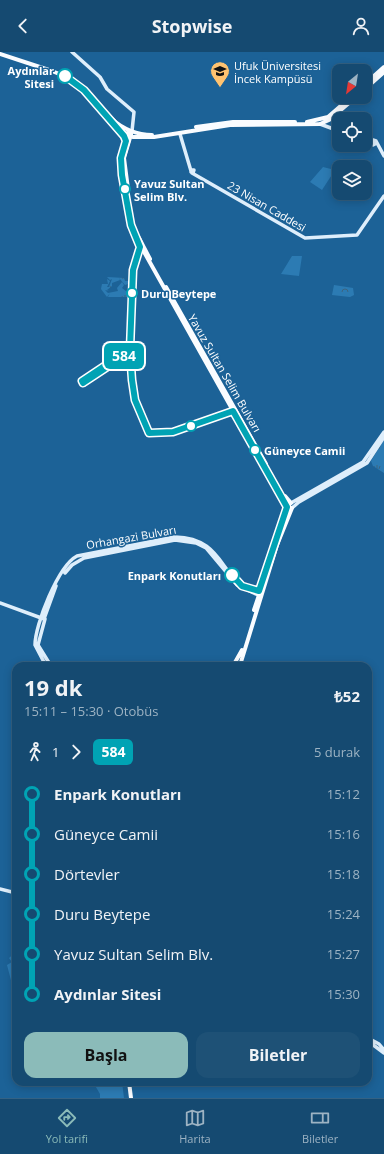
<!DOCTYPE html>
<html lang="tr">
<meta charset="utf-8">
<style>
:root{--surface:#154a71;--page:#1e5176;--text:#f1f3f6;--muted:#9db3c3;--line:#346284;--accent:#8bbbb9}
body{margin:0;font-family:"Open Sans",sans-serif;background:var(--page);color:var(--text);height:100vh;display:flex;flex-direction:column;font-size:15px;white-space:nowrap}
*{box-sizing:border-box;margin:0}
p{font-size:13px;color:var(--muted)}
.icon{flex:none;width:22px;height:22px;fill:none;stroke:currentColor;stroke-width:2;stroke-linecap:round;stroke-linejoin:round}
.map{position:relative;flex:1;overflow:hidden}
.drawer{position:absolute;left:12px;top:610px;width:360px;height:424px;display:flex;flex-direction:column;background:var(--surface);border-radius:12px;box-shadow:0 2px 10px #0003,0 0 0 1px var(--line)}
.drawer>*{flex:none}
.badge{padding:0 8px;border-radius:6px;font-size:14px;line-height:26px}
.needle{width:26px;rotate:210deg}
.tools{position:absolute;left:332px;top:12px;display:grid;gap:8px}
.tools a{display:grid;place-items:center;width:40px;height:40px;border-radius:8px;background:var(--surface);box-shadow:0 2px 10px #0003,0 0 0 1px var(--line);font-size:20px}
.map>.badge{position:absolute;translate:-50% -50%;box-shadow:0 0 0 2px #fff}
.legs{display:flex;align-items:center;gap:6px;height:44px;padding:0 12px;font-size:13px}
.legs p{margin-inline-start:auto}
.headline{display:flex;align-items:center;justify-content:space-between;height:68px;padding:0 12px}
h1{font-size:22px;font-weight:700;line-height:30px}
.action{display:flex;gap:8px;margin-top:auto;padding:8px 12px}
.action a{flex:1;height:46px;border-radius:12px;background:var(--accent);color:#111;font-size:16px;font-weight:700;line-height:46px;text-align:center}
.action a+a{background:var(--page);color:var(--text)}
ul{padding:0 12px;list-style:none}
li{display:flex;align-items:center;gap:14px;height:40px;font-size:15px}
li i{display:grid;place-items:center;width:6px;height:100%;margin:0 5px;background:currentColor}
li i::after{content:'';width:10px;height:10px;margin:-5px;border:3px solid;border-radius:50%;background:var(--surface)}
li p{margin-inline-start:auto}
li:first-child i{background:linear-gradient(#0000 50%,currentColor 0)}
li:last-child i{background:linear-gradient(currentColor 50%,#0000 0)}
header{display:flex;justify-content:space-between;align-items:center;height:52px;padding:0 12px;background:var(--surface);font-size:18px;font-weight:700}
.menu{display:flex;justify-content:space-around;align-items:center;height:56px;border-top:1px solid var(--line);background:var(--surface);font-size:11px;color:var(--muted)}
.menu a{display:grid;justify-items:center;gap:2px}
.menu .active{color:var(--accent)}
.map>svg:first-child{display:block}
</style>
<header><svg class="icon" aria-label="back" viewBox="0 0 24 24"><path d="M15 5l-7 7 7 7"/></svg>Stopwise<svg class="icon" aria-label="person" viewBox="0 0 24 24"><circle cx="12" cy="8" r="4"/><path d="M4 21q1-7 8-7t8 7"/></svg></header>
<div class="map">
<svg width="384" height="1046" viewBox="0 0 384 1046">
<defs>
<pattern id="grass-tufts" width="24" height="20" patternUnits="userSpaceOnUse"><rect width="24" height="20" fill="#2c7bb3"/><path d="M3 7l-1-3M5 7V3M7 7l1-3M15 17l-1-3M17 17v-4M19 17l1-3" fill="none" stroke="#3c6480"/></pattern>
<pattern id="forest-crowns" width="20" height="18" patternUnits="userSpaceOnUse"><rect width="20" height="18" fill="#2c7bb3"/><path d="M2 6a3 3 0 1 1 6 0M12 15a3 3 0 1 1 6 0" fill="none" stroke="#3c6480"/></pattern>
</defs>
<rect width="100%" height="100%" fill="#1c6297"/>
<path fill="url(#grass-tufts)" d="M107 225 124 226 125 229H129L128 232 125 233 119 226 120 228 112 231V234L107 238 109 239 105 238 108 241 118 239 117 236 122 230 124 233 122 236 127 240V245H108L110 241 107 245 101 237 102 232H108L107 227 110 229 107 235H109L112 227 110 228Z
M384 388V421L373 414 371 409Z"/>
<path fill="url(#forest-crowns)" d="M334 233 353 236 354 243 350 245 332 243Z
M16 900V936L12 932 7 913 12 910 9 906Z"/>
<path fill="#2c7bb3" d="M323 115 335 118 322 138 310 130Z
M292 204H302L299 224 281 222Z
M93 1030H122L124 1046H100V1042Z"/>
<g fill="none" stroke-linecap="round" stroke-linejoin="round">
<path stroke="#deeefb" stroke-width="3.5" d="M72 0 100 25 107 37 134 60 132 79
M320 72 339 79
M180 82 191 119
M365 88H373
M373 88 376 89 384 104
M373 88V93L377 91
M194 118 193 121 191 120V118Z
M192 121 305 186 357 183 384 144
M291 451 363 410 384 380
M292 456 299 450 367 411 384 385
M65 521 72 513 84 506 175 488 196 491 206 496 237 533 258 543
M0 551 44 567 56 534
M45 567 38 593 51 614
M46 614 35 593C35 573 58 514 77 504L175 485C228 486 218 533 259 539
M0 837 16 841
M368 986 379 992 384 998
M368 989 384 1001"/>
<path stroke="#fafcff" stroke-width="4" d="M0 2 52 19 69 26 84 38 114 73 125 81 133 85H154L230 73 320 72 329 68 356 45
M365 32 384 15
M365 37 384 20
M112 67C122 77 138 83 152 83
M307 70 328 65 351 45
M196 75 233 70H295
M333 76V65
M129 78C116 108 123 151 134 182L287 455
M128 137 124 106 132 79
M139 186 150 207
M166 235 266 412
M285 444 291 451
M283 468 287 455
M254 558 264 528
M236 611 238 614 241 610 277 493 292 456
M233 614 242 598
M129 1030 131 1046"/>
</g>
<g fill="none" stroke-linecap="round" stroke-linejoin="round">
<g stroke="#fff" stroke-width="9">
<path id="line-1" d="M65 24 84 38 124 84 126 89 121 106 122 123 131 173 140 195 133 218 130 297 82 329 83 331 130 300 132 328 135 348 149 381 173 380 233 359 287 455 259 539 242 534 232 523"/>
</g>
<use href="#line-1" stroke="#00a3b4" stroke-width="6"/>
</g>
<defs>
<g id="university-pin" transform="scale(1)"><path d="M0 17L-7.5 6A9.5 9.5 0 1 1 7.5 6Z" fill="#ffc370" stroke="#1c6297"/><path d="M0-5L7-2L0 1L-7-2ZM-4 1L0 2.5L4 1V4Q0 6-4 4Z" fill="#111"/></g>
</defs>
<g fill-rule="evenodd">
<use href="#university-pin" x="220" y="19"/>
</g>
<g fill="#fff" stroke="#00a3b4" stroke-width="2">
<circle cx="65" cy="24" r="7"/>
<circle cx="125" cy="137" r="5"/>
<circle cx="132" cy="241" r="5"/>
<circle cx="191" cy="374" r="5"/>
<circle cx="255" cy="398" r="5"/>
<circle cx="232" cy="523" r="7"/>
</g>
<g text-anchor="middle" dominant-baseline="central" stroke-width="3" stroke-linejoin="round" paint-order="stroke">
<g font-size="11" fill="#fff" stroke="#1c6297" text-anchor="start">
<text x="234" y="13">Ufuk Üniversitesi<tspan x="234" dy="13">İncek Kampüsü</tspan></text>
</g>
<g font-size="11" font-weight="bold" fill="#fff" stroke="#1c6297" text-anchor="start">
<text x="54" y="18" text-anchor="end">Aydınlar<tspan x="54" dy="13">Sitesi</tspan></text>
<text x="134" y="131">Yavuz Sultan<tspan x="134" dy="13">Selim Blv.</tspan></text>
<text x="141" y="241">Duru Beytepe</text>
<text x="264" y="398">Güneyce Camii</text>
<text x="221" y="523" text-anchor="end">Enpark Konutları</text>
</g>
<g font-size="11" fill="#fff" stroke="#1c6297">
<text transform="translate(267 154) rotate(30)">23 Nisan Caddesi</text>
<text transform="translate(225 321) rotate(60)">Yavuz Sultan Selim Bulvarı</text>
<text transform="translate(131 485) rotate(-10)">Orhangazi Bulvarı</text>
</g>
</g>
</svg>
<div class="tools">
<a><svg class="needle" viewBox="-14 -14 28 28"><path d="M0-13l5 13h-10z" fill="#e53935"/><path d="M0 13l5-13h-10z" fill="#9db3c3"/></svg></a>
<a><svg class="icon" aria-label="locate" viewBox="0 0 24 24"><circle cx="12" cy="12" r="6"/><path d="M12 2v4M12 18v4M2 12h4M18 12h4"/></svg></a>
<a><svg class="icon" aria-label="layers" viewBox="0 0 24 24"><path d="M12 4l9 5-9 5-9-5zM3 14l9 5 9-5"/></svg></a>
</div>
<b class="badge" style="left:124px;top:304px;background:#00a3b4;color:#fff">584</b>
<section class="drawer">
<div class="headline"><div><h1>19 dk</h1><p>15:11 – 15:30 · Otobüs</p></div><b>₺52</b></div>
<div class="legs"><svg class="icon" aria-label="walk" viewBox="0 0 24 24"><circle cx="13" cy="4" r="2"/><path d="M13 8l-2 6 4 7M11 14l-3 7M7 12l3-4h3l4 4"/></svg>1<svg class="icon" aria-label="forward" viewBox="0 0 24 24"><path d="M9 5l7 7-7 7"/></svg><b class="badge" style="background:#00a3b4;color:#fff">584</b><p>5 durak</p></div>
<ul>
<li><i style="color:#00a3b4"></i><b>Enpark Konutları</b><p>15:12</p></li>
<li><i style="color:#00a3b4"></i><span>Güneyce Camii</span><p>15:16</p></li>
<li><i style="color:#00a3b4"></i><span>Dörtevler</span><p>15:18</p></li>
<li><i style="color:#00a3b4"></i><span>Duru Beytepe</span><p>15:24</p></li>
<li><i style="color:#00a3b4"></i><span>Yavuz Sultan Selim Blv.</span><p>15:27</p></li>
<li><i style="color:#00a3b4"></i><b>Aydınlar Sitesi</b><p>15:30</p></li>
</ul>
<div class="action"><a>Başla</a><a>Biletler</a></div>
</section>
</div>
<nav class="menu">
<a class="active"><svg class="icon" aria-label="directions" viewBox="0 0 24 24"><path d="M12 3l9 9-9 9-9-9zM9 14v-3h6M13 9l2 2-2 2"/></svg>Yol tarifi</a>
<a><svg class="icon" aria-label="map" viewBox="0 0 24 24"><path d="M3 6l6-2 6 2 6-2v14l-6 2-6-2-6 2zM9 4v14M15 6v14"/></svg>Harita</a>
<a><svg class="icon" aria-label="tickets" viewBox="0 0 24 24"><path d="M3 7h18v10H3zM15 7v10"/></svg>Biletler</a>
</nav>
